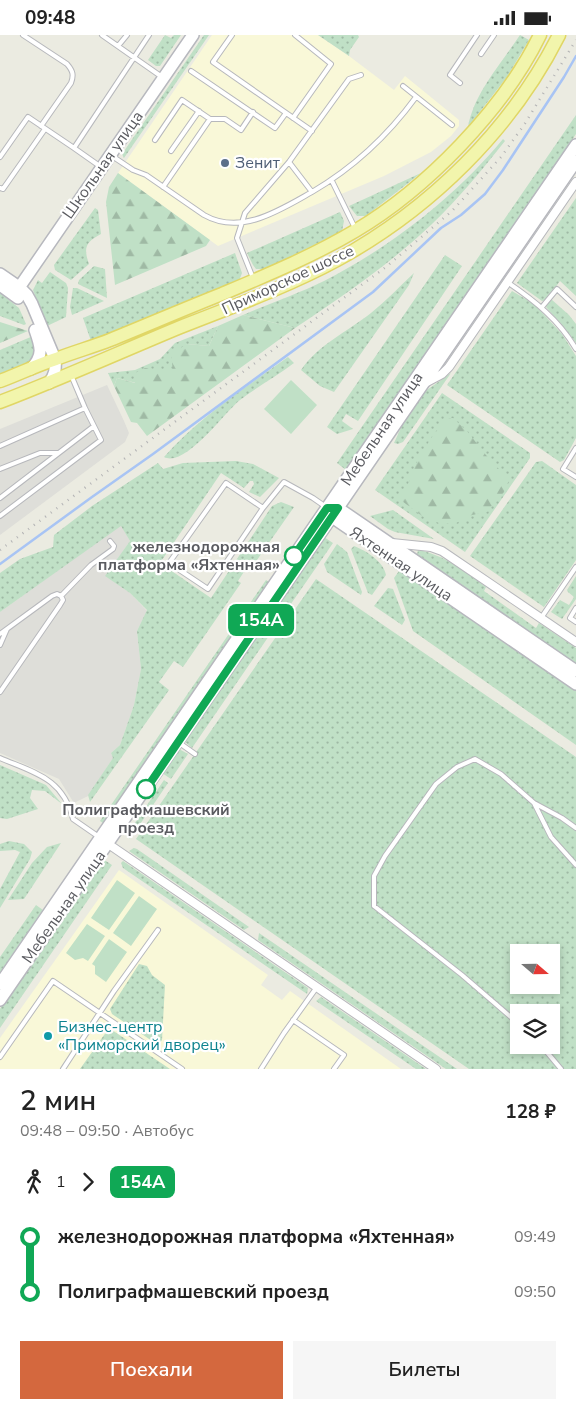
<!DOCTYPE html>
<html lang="ru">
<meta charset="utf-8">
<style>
:root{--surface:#fff;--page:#f6f6f6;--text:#222;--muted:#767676;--accent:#d4683e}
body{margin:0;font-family:"Nunito Sans",sans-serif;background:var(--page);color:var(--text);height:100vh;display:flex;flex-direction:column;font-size:19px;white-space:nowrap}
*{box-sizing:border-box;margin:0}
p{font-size:16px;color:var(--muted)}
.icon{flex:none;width:28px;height:28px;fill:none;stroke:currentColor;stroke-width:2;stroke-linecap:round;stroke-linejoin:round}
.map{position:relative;height:1034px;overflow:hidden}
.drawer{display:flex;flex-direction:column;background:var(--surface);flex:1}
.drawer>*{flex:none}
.badge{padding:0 10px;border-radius:8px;font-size:18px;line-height:32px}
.needle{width:32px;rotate:110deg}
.tools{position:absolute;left:510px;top:909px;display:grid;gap:10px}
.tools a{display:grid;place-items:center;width:50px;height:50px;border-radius:0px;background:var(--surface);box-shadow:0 2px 8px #0003;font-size:25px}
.map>.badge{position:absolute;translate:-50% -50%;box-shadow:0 0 0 2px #fff}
.legs{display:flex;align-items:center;gap:8px;height:55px;padding:0 20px;font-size:16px}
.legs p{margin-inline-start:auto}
.head{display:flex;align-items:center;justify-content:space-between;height:85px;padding:0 20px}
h1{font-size:28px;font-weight:600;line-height:38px}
.cta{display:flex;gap:10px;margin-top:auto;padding:10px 20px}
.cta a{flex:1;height:58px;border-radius:0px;background:var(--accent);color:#fff;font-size:20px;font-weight:600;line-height:58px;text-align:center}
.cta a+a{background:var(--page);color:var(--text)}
ul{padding:0 20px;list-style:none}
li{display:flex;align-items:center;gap:18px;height:55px;font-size:19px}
li i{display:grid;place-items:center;width:8px;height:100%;margin:0 6px;background:currentColor}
li i::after{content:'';width:12px;height:12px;margin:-6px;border:4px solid;border-radius:50%;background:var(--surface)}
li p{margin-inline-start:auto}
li:first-child i{background:linear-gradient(#0000 50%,currentColor 0)}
li:last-child i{background:linear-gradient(currentColor 50%,#0000 0)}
.status{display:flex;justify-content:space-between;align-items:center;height:35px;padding:0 25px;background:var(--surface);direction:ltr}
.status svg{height:14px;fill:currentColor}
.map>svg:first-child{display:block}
</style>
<div class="status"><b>09:48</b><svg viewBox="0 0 49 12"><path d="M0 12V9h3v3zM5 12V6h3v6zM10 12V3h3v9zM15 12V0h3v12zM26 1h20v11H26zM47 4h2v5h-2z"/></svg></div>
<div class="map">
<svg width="576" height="1034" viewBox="0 0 576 1034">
<defs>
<pattern id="grass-dots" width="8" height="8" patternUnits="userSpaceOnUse" patternTransform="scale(1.25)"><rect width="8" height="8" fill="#c0e0c6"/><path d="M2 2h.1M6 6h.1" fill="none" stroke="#9fb9a4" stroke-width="1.8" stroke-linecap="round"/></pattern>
<pattern id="forest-firs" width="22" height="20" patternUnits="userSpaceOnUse" patternTransform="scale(1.25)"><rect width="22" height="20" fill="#c0e0c6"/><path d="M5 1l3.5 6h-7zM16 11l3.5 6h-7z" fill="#9fb9a4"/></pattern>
</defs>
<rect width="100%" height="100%" fill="#ebebe1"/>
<path fill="#f9f8d8" d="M212 0H318L349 21 394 55 405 41 459 85V91L451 101 431 117 384 141 218 211 118 138Z
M119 835 268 940 261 950 282 965 290 956 401 1034H0V1003Z"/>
<path fill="#deded9" d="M107 350 124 386 129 398 125 407 0 500V394Z
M121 490 130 506 106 541 130 558 147 576 137 596 141 634 134 670 120 710 111 718 113 723 88 761 74 768 59 744 0 718V577Z"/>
<path fill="url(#grass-dots)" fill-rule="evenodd" d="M165 0 171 3 174 0H181L160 31H156L148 25Z
M204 0H209L124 123 122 119Z
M318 0H358L359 2 350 15 349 21Z
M520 0 529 5 507 42 468 92C474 58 501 29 520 0Z
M576 80V99L346 435 337 428Z
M503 104 505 106C482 135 459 163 432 189 390 229 343 261 295 293L243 280C270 268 298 259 324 246 392 211 455 162 503 104Z
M421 138 366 181H357L349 171Z
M576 163V261L560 246 546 265 542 266 517 248Z
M95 173 98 175 101 199C86 207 83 212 89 229L71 245 55 235 54 230Z
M340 177 344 186 342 196 266 234H256L253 230 247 218Z
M235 218 242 238 239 246 91 306 83 283Z
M445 220 462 231 358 386 346 379 342 386 353 394 337 399 327 392Z
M94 231 105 234 107 263 78 249 79 245Z
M50 237 66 248 68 253 66 282 47 291 33 255 38 245 42 248Z
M414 238 409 250 334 357 320 351 301 335C319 309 347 297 371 278 386 266 400 251 414 238Z
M73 253H77L104 266 72 280 70 272Z
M512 256 534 269 562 299 576 321V403L564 425 560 427 447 350Z
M0 258 19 273 26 289 24 290 0 281Z
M551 264 569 280 576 289V308L567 296 546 272Z
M218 291 209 311 187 309 173 336 136 348 117 343 114 351 108 338 135 335 160 324 175 308Z
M33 301 36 317 31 326 0 339V315Z
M288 322 294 328C277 341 257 352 240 365 224 378 185 433 164 422 199 382 245 353 288 322Z
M451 338 403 407 398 409 394 408 404 386 424 357Z
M442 358 530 418V423L465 517 375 455Z
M236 426 253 429 279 443 260 462 249 457 254 449 253 446H250L244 453 221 438 160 528 211 563 272 471 281 467 294 472 250 535 247 532 238 546 241 548 183 632 174 626 159 647 169 655 90 767 88 760 113 723 111 718 120 710 134 670 141 634 137 596 147 575 130 558 105 541 130 506 121 491 0 577V538L20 524 53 512 54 500 92 471 158 428 163 434 183 428Z
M542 426 576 450V525L544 572 470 521 536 427Z
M393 475 434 504 395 497 388 494 370 481Z
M324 502 333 508 275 592 267 585Z
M337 509 347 517 362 557 361 560 327 537 324 529Z
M354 511C367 516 384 527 386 540L372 560 368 558 351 514Z
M418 515C445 520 464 536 486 552L484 556 536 593 539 588 576 613V629L417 520Z
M399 536 421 546 576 653V710L413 596 394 543Z
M576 541V564L562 584 551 577 560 565 569 570 574 562 568 557 567 555Z
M316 544 576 722V1034H469L136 804ZM519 918H551V950H519ZM519 978H551V1010H519Z
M266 545 269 547 103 788 100 786Z
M388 553 393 554 405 585 402 590 374 571Z
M262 593 271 598 192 713 184 706Z
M179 714 188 719 171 744 162 738Z
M0 730 46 750 62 769 45 756 32 755 30 763 38 774 7 784 0 783Z
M164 745 168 748 130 804 126 801Z
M9 806 24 809 32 817 30 824 0 873V854L20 817 15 815 0 816V809Z
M61 808 24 864 8 865 32 828 47 812Z
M134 813 137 814 249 892 244 895 129 816Z
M103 824 112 830 0 993V974Z
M123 826 308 953 307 959 123 833 121 828Z
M36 870 43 875 0 938V922Z
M259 898 457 1034H446L258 905Z
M139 929 147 931 152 940 165 950 162 1005 158 1010 112 979 110 974Z
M321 962 426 1034H416L316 966Z
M109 993 170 1034H80Z"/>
<path fill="url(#forest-firs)" d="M118 138 210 205 206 211 115 250 106 167 109 152Z
M243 280 295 293 147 401 137 388 131 387 114 351 117 343 135 348V338L145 333 173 336 171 319 187 309 209 311 218 291Z
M0 287 28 296 0 308Z
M453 383 467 396 485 419 509 445 504 457 487 477 472 480 454 489 439 488 422 481 398 463 408 449 419 422 443 385Z"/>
<path fill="#c0e0c6" d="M291 345 317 370 291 399 264 374Z
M117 845 135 858 109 895 91 883Z
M139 861 157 874 131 911 113 898Z
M87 889 105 901 88 926 83 923 75 925 66 918Z
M109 904 127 917 106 947 95 939V931L92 929Z"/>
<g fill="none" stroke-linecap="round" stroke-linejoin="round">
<path stroke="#a8c4f4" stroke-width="2.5" d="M0 529 92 462 153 419 373 257 441 193 461 180 485 159 503 135 564 42 576 21"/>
<g stroke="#b7b8bc" stroke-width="6">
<path id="lane" d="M23 0 67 29C73 36 74 40 71 48L41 91
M102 0 162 42
M232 0 213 27 312 96
M118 11 127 0
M481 19 494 0
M191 36 275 93 286 78
M460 48 450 40 477 0
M403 51 452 90
M293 83 331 29 295 0
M155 105 182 65 210 84H225L241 95 253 77
M74 113 101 132
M171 116 199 76
M112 121 133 135 146 140 204 180C241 201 280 175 312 157
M0 122 28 82 74 113 149 0
M289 127 312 157C353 133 389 99 416 62
M332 146 355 193
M163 152 210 84
M0 153 3 154 45 94
M253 243 237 203 245 178 289 127 349 44 361 40
M507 247C535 266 559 285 576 314
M542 272 557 254 576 272
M0 411 85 373
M576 413 563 434 576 442
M0 434 40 418H58
M0 463 94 391
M263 473 226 448 169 528 208 554 263 473 284 447 313 463 326 472
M0 481 101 405 85 373 71 340
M61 561 91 530 113 514 114 511 110 506
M576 573 570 583 576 587
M541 583 576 532
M262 587 278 599
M0 599 52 561 57 559 61 561 63 565 60 570 0 657
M0 610 7 594
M178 707 195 719
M0 723C35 738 63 743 73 784L99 802
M534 768 551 802 576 830
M293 985 344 1020 334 1034
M519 989 462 940 374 871V841L385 821 436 749 457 732 475 724 501 739 534 768 562 783 576 793
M541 1010 561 1034
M0 1022 53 946 182 1034
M63 1034 114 956 158 895
M261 1034 284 998 317 952"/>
</g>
<g stroke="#b7b8bc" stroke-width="10">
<path id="street" d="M425 348 442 339 449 332 576 147
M392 508 431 512 442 516 576 607
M104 806 436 1034"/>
</g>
<g stroke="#b7b8be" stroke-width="14">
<path id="secondary" d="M0 239 19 252 27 260 32 269 55 324C56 334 55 340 49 348
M0 250 18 263
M14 260 193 0
M31 334C44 320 41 312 35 295
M332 473H338L576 636
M329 477 332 482 576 649
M0 949 576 110
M0 965 576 126"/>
</g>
<g stroke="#e0d665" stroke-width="15">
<path id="primary" d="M0 346C19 339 37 330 56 324 74 317 92 312 110 305 147 290 184 274 222 259 267 240 313 221 355 196 426 154 504 74 540 0
M0 367C60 344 118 318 178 293 231 272 287 252 337 225 430 174 511 95 559 0"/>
</g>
<use href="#lane" stroke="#fff" stroke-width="4"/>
<use href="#street" stroke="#fff" stroke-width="8"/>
<use href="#secondary" stroke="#fff" stroke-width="11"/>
<use href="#primary" stroke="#f2f5ac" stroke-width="12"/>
<path stroke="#b4b4b5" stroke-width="2.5" stroke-dasharray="1 6" stroke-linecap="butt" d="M0 515 386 232 452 176 501 122 524 90 576 5"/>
</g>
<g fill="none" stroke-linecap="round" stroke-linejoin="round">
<g stroke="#fff" stroke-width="11">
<path id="line-1" d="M146 754 338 473H327L294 521"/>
</g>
<use href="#line-1" stroke="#10a855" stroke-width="8"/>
</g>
<circle fill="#5c6f8a" stroke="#fff" stroke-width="2" cx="225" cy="128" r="5"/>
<g fill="#fff" stroke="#10a855" stroke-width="2.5">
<circle cx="294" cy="521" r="9"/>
<circle cx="146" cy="754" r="9"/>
</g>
<circle fill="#0f9aa8" stroke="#fff" stroke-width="2" cx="48" cy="1001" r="5"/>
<g text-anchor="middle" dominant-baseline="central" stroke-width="4.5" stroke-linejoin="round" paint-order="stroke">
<g font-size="16" fill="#4e5e75" stroke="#fff" text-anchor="start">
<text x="235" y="128">Зенит</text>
</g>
<g font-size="16" fill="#5a5b60" stroke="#fff">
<text transform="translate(103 130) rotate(-55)">Школьная улица</text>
<text transform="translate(288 245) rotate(-25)">Приморское шоссе</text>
<text transform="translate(382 394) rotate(-56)">Мебельная улица</text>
<text transform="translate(401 529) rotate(34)">Яхтенная улица</text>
<text transform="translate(64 872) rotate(-55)">Мебельная улица</text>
</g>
<g font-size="16" font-weight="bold" fill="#5a5b60" stroke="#fff" text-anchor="end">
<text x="280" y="512">железнодорожная<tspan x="280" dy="18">платформа «Яхтенная»</tspan></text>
<text x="146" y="775" text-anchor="middle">Полиграфмашевский<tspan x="146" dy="18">проезд</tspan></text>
</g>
<g font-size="16" fill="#0d838f" stroke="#fff" text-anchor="start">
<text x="58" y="992">Бизнес-центр<tspan x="58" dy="18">«Приморский дворец»</tspan></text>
</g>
</g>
</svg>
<div class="tools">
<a><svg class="needle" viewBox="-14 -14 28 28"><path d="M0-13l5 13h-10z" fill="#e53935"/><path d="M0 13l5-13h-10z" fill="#767676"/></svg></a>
<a><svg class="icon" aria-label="layers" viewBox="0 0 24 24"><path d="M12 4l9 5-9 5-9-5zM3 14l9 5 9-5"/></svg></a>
</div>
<b class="badge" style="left:261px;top:585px;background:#10a855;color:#fff">154А</b>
</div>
<section class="drawer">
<div class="head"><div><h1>2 мин</h1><p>09:48 – 09:50 · Автобус</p></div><b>128 ₽</b></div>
<div class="legs"><svg class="icon" aria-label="walk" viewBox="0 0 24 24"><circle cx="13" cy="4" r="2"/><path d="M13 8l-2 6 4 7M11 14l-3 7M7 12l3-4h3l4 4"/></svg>1<svg class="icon" aria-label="forward" viewBox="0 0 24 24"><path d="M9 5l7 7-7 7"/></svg><b class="badge" style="background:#10a855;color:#fff">154А</b></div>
<ul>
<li><i style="color:#10a855"></i><b>железнодорожная платформа «Яхтенная»</b><p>09:49</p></li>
<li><i style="color:#10a855"></i><b>Полиграфмашевский проезд</b><p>09:50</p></li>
</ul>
<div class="cta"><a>Поехали</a><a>Билеты</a></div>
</section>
